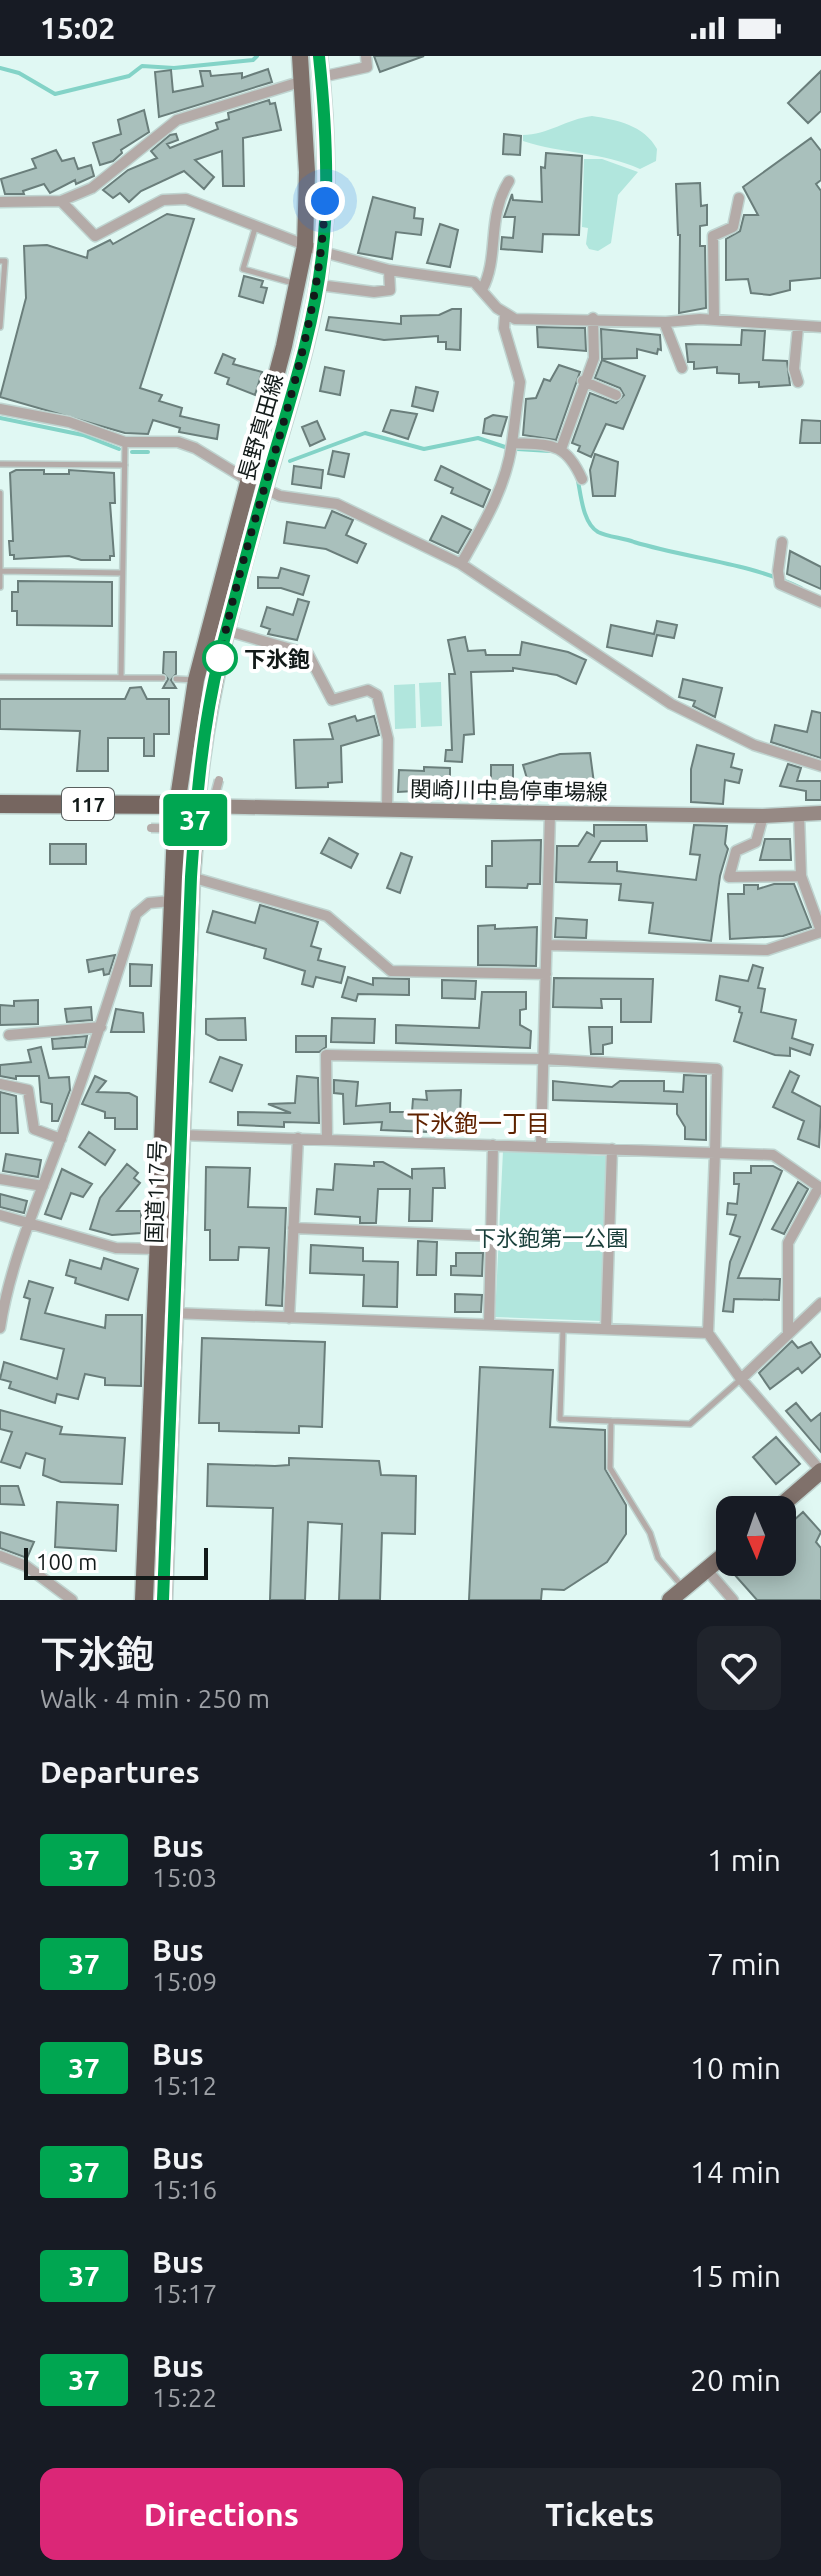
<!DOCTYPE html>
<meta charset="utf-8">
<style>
:root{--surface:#171b24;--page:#20242c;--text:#f1f3f6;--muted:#9ea1a6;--accent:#db2777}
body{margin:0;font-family:Ubuntu,"Noto Sans JP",sans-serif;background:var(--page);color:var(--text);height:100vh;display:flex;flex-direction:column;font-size:30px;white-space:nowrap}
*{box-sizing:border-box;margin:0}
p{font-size:26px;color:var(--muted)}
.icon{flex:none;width:44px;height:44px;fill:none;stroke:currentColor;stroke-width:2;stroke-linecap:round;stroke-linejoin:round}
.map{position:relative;height:1544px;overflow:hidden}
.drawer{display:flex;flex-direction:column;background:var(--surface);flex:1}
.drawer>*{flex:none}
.badge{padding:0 16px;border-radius:6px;font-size:28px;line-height:52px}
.needle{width:52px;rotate:178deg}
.tools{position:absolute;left:716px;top:1440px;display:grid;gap:16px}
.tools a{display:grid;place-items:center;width:80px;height:80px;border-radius:16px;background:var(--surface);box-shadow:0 4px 20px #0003;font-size:40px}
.scale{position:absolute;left:24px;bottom:20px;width:184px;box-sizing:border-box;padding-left:8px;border:4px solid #121a19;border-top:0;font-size:22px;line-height:28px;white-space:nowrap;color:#121a19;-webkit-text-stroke:6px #fff;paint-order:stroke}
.you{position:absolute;width:40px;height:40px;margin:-20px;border:6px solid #fff;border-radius:50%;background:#1a73e8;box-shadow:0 0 0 12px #1a73e833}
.map>.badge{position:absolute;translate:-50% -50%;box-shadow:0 0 0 4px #fff}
h2{padding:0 40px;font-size:30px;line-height:72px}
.round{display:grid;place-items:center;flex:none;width:84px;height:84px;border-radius:16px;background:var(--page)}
.head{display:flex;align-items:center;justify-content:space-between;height:136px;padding:0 40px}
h1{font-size:38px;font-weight:600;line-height:60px}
.primary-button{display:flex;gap:16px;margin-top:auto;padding:16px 40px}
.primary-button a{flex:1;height:92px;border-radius:16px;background:var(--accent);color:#fff;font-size:32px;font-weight:600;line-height:92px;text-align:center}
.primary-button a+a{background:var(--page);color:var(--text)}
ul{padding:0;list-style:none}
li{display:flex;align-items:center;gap:24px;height:104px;padding:0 40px}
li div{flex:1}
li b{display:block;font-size:30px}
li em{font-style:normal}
li .badge{min-width:88px;font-weight:700;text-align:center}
.status{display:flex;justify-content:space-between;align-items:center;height:56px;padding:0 40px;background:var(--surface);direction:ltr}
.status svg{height:22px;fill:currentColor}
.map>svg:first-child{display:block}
</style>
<div class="status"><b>15:02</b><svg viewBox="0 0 49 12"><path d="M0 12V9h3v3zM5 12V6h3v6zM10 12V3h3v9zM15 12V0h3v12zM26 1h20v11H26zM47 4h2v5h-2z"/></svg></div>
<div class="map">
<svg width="821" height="1544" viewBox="0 0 821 1544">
<rect width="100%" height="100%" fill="#e0f8f3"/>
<path fill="#b1e6dd" d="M592 60C617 64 644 69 657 93L656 105 640 113C603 96 562 98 523 85V79C547 79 567 63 592 60Z
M584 103H602L638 116 618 139 611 187 598 195 589 193 586 188 588 172 582 171Z
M441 626 442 670 421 671 419 627Z
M415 628 416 672 395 673 394 629Z
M503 1095 606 1100 601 1265 495 1261Z"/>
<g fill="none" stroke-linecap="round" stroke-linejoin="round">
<path stroke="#83d3c7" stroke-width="4" d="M0 12 19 17 55 38 129 20 142 10 174 12 253 4 257 0
M0 362 83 379 119 393
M517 393 550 395
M132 396H148
M290 405 365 377 424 393 478 382 505 391
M578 425C581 440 583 467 598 476 608 481 624 482 634 486 690 503 747 506 801 532"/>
</g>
<path fill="#a9c0bc" stroke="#6a7e7b" stroke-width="2" d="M374 0H424L380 16Z
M268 13 272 26 159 61 155 16 171 14 173 36 203 30 200 15H210L211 20 242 17V22Z
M821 15V55L808 67 788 47Z
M269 44 270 48 275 47 281 74 243 82 244 130H223L222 95 195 104 214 121 204 133 184 115 141 135 129 146 120 137 113 142 103 134 128 114 157 102 151 95 170 79 176 78 178 84 167 88 170 92 218 73 216 67 229 63 228 57Z
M144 54 149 76 121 94 122 97 113 105 100 109 93 87 121 78 118 64Z
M504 78 521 80 520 99 503 98Z
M811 82 821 95V124L816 128 821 135V222L790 225V234L770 239 751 237 748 223 726 224V183L740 175 744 159H758L743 131Z
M56 94 62 105 74 102 78 113 91 109 94 120 76 128 75 124 50 137 44 128 23 135 24 138H5L1 123 36 112 32 103Z
M546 97 582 100 579 179 543 178 542 196 501 193 502 181 513 182 515 161H504L512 138 513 144 542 146 541 111 545 112Z
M700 127 701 150 707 149V169L700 170V190H705L706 252 679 257 680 179H678L676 128Z
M373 141 415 152 414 162 423 163 421 179 396 176 392 203 358 197Z
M167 158 194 163 140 332 162 339 159 345 182 352 180 360 219 369 217 383 179 376 180 372 153 364 148 378 125 377 0 341 26 242 24 190 47 189 87 202 88 195 110 184 113 188Z
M440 168 458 174 450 211 427 207Z
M244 220 263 225 261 231 267 232 263 247 239 240Z
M452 253H461L460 294 446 293V286H438V280L384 284 326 274 329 261 401 268V260L439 259Z
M537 271 585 272 586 295 538 291Z
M601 273 660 279 661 294 658 293 657 298 637 293V302L602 303Z
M742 274 765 275 763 304 787 305 790 329 759 331V326L739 327V318L717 317V311L694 313V306H688L686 288 741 289Z
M223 298 235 303 233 308 262 316 255 339 227 328 229 322 215 317Z
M602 304 645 320 623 373 606 368 591 401 578 395 580 390 572 387 590 337 616 347 624 339 620 332 595 322Z
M559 309 580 316 556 384 523 379 526 343 536 342 544 323 550 325Z
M325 311 344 315 340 339 320 335Z
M416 331 438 336 433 355 412 350Z
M391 354 417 358 408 383 383 375Z
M493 359 507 361 501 380 483 377 485 363Z
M802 364 821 365V387H800Z
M317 365 325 383 310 390 302 371Z
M333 395 349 398 344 421 328 418Z
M595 398 618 406 615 440H593L590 414Z
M294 410 323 414 321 432 292 428Z
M441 410 490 434 483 451 451 437 453 432 435 424Z
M16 414H44V418H69V414L114 417 115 447H110L114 500H110V504H81L69 500 14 503V499H10L9 485H13L10 417Z
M332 455 353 464 346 479 366 488 357 507 326 493 284 487 287 466 325 472Z
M442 460 471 474 458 497 430 484Z
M790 495 821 511V533L787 518Z
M281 512 309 520 303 539 281 532H258V521L278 522Z
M18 525 112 526V570L17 569V555H12V536H18Z
M298 543 309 546 297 584 268 578 270 573 261 570 267 551 293 559Z
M657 565 677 569 674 582 657 579 652 600 607 591 611 569 654 578Z
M465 581 468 595 485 594 486 599H520L522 586 568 596 586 604 576 628 557 619 513 612V615L471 616 474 678 464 679 462 706 445 705 446 694H452L449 618H455L448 584Z
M164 596H176V618L171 624 176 632H163L168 623 163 617Z
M683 623 722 632 715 661 693 650 695 645 679 641Z
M141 631 147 643H169V678H154V700H144V682H108V715H77L80 675 0 673V643H125L130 632Z
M812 655 821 657V702L771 686 775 669 807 676Z
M355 660 357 665 374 660 379 679 341 690 342 726 328 727V731L296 732 294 684 333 683 329 668Z
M697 689 734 698 731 711 742 714 739 727 725 724 723 748 691 746V713Z
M590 697 594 727 545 728 548 738 533 743 523 709 560 698Z
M788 708 801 712 797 725H821V744H806V735L780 730Z
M491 709H513V743H491Z
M424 711 450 712V733L398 736 399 714 424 715Z
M594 769H646L647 785H601L589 806H617V815L696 824 700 799 690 798 694 769 727 770 725 788 728 793 720 820 711 885 649 877 653 847 619 844 621 828 556 826 557 790H578L587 776 594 780Z
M329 782 358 798 351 812 321 797Z
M765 783H790L791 804H760Z
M541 784 540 828H528L527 832 486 831V810H492V785Z
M50 788H86V808H50Z
M401 797 412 801 400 837 387 832Z
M774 828H794L811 871 783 880 730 883 728 838H744V829H758V833Z
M260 849 318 866 311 890 321 893 318 904 345 911 341 927 316 921 313 931 302 928 305 915 264 902 266 893 207 876 213 855 255 867Z
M556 862 587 864 586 882 555 881Z
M495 869V873L537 871 536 910 478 909V870Z
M115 899 109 918 104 919 103 913 89 916 87 904Z
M130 908 152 909 151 930H130Z
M753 909 763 912 758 932 765 933 761 956 796 964 792 982 813 989 810 999 790 992V1000L775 999 734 985 742 957 739 956 740 951 716 944 720 920 748 925Z
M348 921 373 929V922L409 923V939L358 938 356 945 342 941Z
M554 922 653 923 651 966H621V943H601L602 952 553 951Z
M442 924 476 925 475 943 442 942Z
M482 936H526V953L520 954V969L531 975 530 992 396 987V969L479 972Z
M38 944V968L0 969V949L14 950V945Z
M91 951 92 964 67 966 65 953Z
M116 953 143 957 144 976H111Z
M245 962 246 984H218L206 978V963Z
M332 962 375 963 374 987 331 986Z
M589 971H612V987L603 989V998H591Z
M87 980 85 991 53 993 52 983Z
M296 980H326V991L319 996H296Z
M41 991 49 1022 69 1021 70 1034 58 1065H52V1048L41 1046 39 1020H16V1023L0 1020V1009L31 1006 28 994Z
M220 1001 242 1009 232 1035 210 1026Z
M790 1015 799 1020 792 1036 821 1051 819 1091 798 1083 804 1065 773 1051Z
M684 1019 706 1020V1084L685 1083V1071L677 1058V1048L553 1044V1025L612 1031 620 1025H664V1035L683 1036Z
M95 1020 106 1025 97 1036 129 1037 137 1041V1073H115V1062H105V1056L82 1048Z
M297 1020 318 1022 319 1067 284 1066V1071L238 1069V1056L291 1057 268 1048 295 1047Z
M334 1024 358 1026 356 1050 390 1047V1056H412L413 1043 427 1044 426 1035 461 1034 460 1059 453 1060 452 1077 381 1074 382 1066 344 1068 343 1038 334 1037Z
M0 1036 16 1040 18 1077H0Z
M89 1076 115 1094 105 1109 79 1091Z
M6 1098 41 1104 38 1121 3 1115Z
M374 1106H383L412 1122V1113L444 1112 445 1132H433L432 1165H409L410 1133H378L376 1167H360V1161L315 1158 317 1133 333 1134 335 1108 374 1110Z
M127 1108 138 1117 134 1122 140 1127 117 1155H141V1177L112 1179 90 1173 100 1142Z
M751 1110H773L782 1115 738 1222 780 1223 779 1244 734 1243 733 1256 723 1255 730 1206 740 1181 730 1178 736 1159 727 1158 728 1147 737 1148 739 1128H734V1117H751Z
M206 1111 250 1112 248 1151 286 1152 282 1250 266 1249 269 1192 239 1191 238 1204H210V1174H205Z
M62 1113 92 1128 83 1141 71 1137 61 1163 45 1158Z
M798 1126 808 1133 784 1178 772 1173Z
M0 1138 27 1145 24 1157 0 1151Z
M418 1185 437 1186 436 1219H417Z
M311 1189 363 1192V1205L398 1206 397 1251 363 1250 364 1219 310 1217Z
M456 1197H483L482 1220 451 1219V1210H456Z
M104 1202 138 1213 128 1244 75 1227 76 1222 66 1219 70 1204 101 1213Z
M29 1225 53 1232 45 1257 105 1272 106 1259H142L141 1330 105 1329V1322L85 1318 78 1343 57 1338 55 1347 9 1332 11 1326 0 1323 4 1306 57 1323 64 1293 21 1283 30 1243 24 1241Z
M455 1238 482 1239 481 1256H455Z
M202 1282 325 1286 322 1371 299 1370V1377L219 1375V1367H199Z
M792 1285 798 1292 811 1286 821 1300 802 1317 798 1312 770 1333 759 1317Z
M480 1311 553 1314 550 1371 605 1374V1413L626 1449V1478L607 1506 564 1534 542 1533 541 1544H469Z
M796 1347 811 1365 821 1357V1396L786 1355Z
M0 1354 62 1371 60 1378 125 1382 122 1428 61 1426 43 1419 45 1403 26 1397 20 1412 1 1406 12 1376 0 1373Z
M776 1381 800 1408 776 1428 753 1401Z
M289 1402 379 1405 381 1419 416 1420 415 1478 382 1477 380 1544H339L342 1468 308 1466 305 1544H270L273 1452 207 1450 208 1408 275 1410 289 1409Z
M0 1430H18L24 1449 0 1448Z
M57 1446 118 1449 116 1495 55 1491Z
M803 1456 821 1476 816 1486 821 1492V1544H757L734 1518 747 1506H782V1475Z
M0 1476 34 1486 27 1502 0 1492Z"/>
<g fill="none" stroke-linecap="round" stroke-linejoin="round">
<g stroke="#bfd4d0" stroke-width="8">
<path id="service" d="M256 169 243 213 293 227
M0 205H5L0 271
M0 408 125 409
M0 437V531
M0 515 122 517
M0 621 163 622
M121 622 125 387
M176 623 195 624
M563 1273 560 1363 611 1365 610 1412 650 1477 658 1502 681 1529
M611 1365 690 1368 740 1324"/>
</g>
<g stroke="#bfd4d0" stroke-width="13">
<path id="minor" d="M321 21 367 11 366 0
M61 145 95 180 163 144 186 143 323 196 389 214 474 226 497 252 515 263 666 266 700 263 821 271
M0 146 61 145 92 132 177 64 303 25
M327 230 374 236 390 234 389 214
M482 234C500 200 486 162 509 125
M505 258 504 272 520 326 512 387
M714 264 713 180 733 171 739 142
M664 266 682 312
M583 325 616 339
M798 326 794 313 798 271
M0 353 69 366 125 386H178L195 392 249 425
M561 393 594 302 593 262
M265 433 280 440 337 448 461 508 671 648 754 689 821 710
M782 486 778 515 780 528 821 546
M461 508C483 469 506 432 512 387 550 389 565 385 582 423
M228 575 308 598 332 644 368 634 377 639 388 683 387 752
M799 758 801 820 821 875
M763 760 756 786 736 795 729 821 801 820
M191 821 327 860 391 915 546 918
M547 889 767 894 821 876
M9 979 101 971
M0 1028 28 1034 34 1073 61 1083
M327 1082 326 999 541 1003 717 1013 715 1097 773 1099 819 1131 788 1187V1278
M541 1090 550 757
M0 1123 43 1130
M0 1159 116 1192 157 1193
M293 1172 492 1180
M172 1257 708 1277 715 1097 181 1079
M289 1262 298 1082
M489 1268 493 1089
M0 1272C10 1206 39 1142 62 1079 89 1006 113 932 136 858L149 847 171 845
M606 1273 612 1093
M708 1277 741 1323 821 1415
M741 1323 821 1247
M0 1500 26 1510 72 1544
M707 1514 733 1544"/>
</g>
<g stroke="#bfd4d0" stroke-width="17">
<path id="secondary" d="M198 750 550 757 763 760 821 757"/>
</g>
<g stroke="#bfd4d0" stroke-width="19">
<path id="primary" d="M177 749 196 624 284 290 305 190 307 116 300 0
M197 749C206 637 238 526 269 418 286 358 306 298 317 236 330 158 328 78 319 0
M776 1454 821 1415
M670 1544 730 1494"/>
</g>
<g stroke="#bfd4d0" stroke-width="21">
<path id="trunk" d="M0 748 197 749 191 821 163 1544
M144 1544 177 749"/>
</g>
<use href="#service" stroke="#b4aba8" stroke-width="5"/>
<use href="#minor" stroke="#b4aba8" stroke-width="10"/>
<use href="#secondary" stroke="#968984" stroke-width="14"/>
<use href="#primary" stroke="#80716b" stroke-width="16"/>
<use href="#trunk" stroke="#766660" stroke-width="18"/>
<g stroke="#bfd4d0" stroke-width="11" stroke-linecap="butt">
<path id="pedestrian-bridge" d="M151 772 209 773
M206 773 219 724"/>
</g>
<use href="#pedestrian-bridge" stroke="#b4aba8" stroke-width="8"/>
</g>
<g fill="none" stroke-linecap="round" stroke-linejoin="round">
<g stroke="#fff" stroke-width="18">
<path id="line" d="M163 1544 191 821C196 748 202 671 220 599 237 534 254 470 272 406 292 338 314 270 322 200 330 134 326 66 319 0"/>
</g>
<use href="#line" stroke="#00a651" stroke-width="12"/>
<path stroke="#121a19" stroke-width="8" stroke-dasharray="0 14.4" d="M220 602C250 448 318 303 325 145"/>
</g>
<circle fill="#fff" stroke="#00a651" stroke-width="4" cx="220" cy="602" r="16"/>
<g text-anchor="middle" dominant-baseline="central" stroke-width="8" stroke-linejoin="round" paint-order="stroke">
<rect fill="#fff" stroke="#595f5e" stroke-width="2" x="62" y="732" width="52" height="32" rx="6"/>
<g font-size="20" font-weight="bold" fill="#121a19">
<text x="88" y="748">117</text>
</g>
<g font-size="22" fill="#121a19" stroke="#fff">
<text transform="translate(260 371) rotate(-74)">長野真田線</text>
<text transform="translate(509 734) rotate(1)">関崎川中島停車場線</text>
<text transform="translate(155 1136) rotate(-88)">国道117号</text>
</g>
<g font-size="22" font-weight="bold" fill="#121a19" stroke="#fff" text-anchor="start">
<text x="244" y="602">下氷鉋</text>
</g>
<g font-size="22" fill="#193f3a" stroke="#fff">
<text x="551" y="1181">下氷鉋第一公園</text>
</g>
<g font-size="24" fill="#602200" stroke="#fff">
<text x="478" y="1067">下氷鉋一丁目</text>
</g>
</g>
</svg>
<div class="tools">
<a><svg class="needle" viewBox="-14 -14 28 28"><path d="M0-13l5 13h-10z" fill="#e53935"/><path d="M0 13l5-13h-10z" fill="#9ea1a6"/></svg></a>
</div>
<div class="scale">100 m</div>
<div class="you" style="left:325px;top:145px"></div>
<b class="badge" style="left:195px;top:764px;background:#00a651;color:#fff">37</b>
</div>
<section class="drawer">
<div class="head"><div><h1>下氷鉋</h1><p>Walk · 4 min · 250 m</p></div><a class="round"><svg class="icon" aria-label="heart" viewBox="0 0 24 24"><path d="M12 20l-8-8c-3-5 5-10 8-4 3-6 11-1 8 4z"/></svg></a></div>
<h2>Departures</h2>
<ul>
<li><span class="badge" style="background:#00a651;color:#fff">37</span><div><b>Bus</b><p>15:03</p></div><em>1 min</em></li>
<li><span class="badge" style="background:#00a651;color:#fff">37</span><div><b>Bus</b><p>15:09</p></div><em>7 min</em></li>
<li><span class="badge" style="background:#00a651;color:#fff">37</span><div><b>Bus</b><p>15:12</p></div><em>10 min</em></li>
<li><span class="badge" style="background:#00a651;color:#fff">37</span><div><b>Bus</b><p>15:16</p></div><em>14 min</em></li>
<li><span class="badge" style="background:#00a651;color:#fff">37</span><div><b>Bus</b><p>15:17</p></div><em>15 min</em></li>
<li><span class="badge" style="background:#00a651;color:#fff">37</span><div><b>Bus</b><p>15:22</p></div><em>20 min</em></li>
</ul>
<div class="primary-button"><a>Directions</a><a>Tickets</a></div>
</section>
